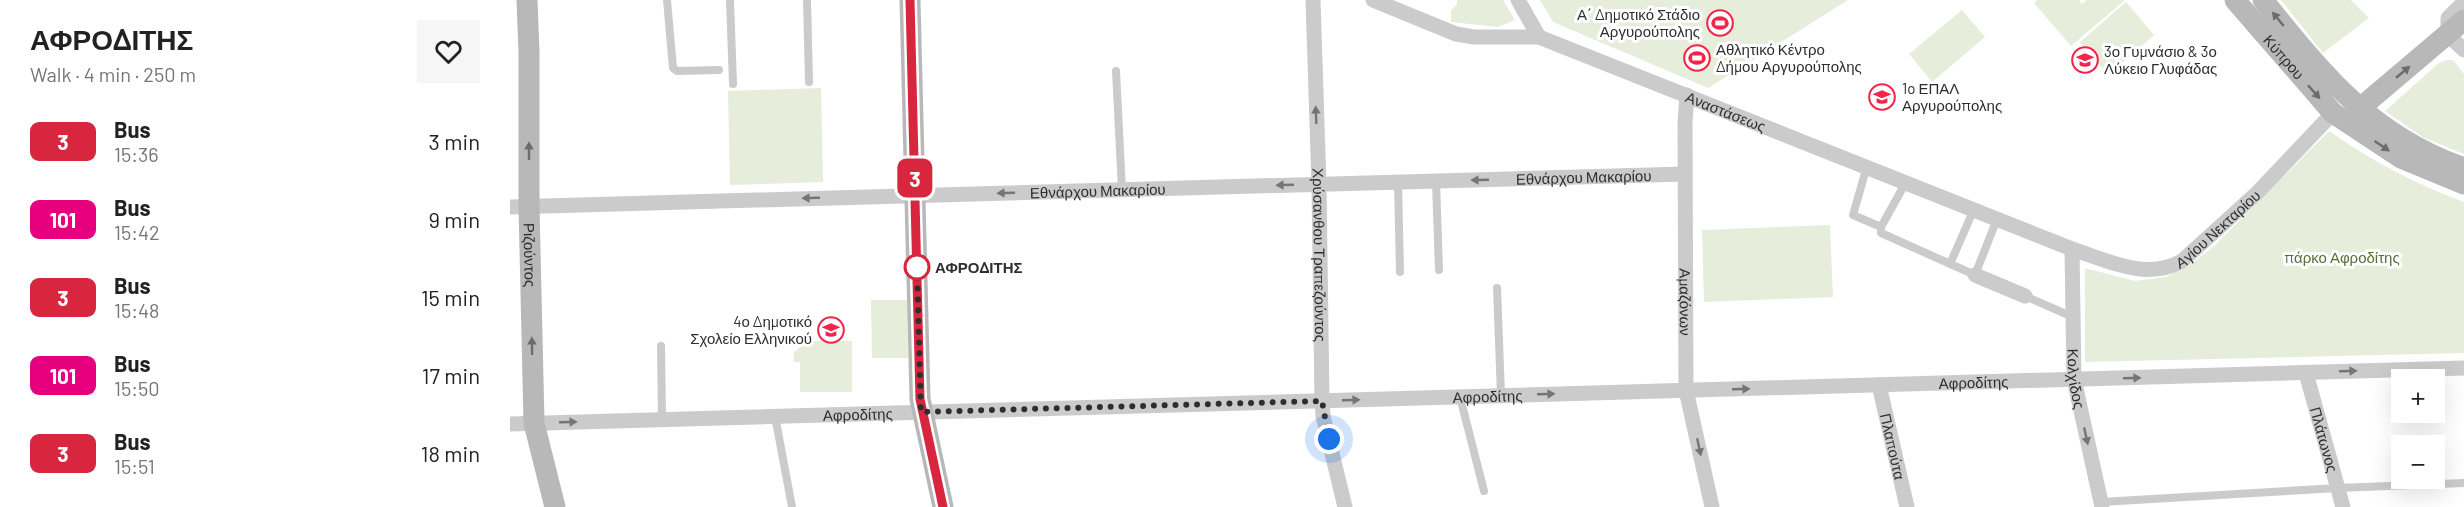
<!DOCTYPE html>
<meta charset="utf-8">
<style>
:root{--surface:#fff;--page:#f6f6f6;--text:#222;--muted:#767676}
body{margin:0;font-family:Barlow,sans-serif;background:var(--page);color:var(--text);height:100vh;display:flex;flex-direction:column;font-size:22px;white-space:nowrap}
*{box-sizing:border-box;margin:0}
p{font-size:20px;color:var(--muted)}
.icon{flex:none;width:33px;height:33px;fill:none;stroke:currentColor;stroke-width:2;stroke-linecap:round;stroke-linejoin:round}
.map{position:relative;flex:1;overflow:hidden}
.panel{display:flex;flex-direction:column;background:var(--surface);width:510px}
.panel>*{flex:none}
.badge{padding:0 12px;border-radius:9px;font-size:21px;line-height:39px}
.buttons{position:absolute;left:1881px;top:369px;display:grid;gap:12px}
.buttons a{display:grid;place-items:center;width:54px;height:54px;border-radius:0px;background:var(--surface);box-shadow:0 6px 24px #0002;font-size:30px}
.you{position:absolute;width:30px;height:30px;margin:-15px;border:4px solid #fff;border-radius:50%;background:#1a73e8;box-shadow:0 0 0 9px #1a73e833}
.map>.badge{position:absolute;translate:-50% -50%;box-shadow:0 0 0 3px #fff}
.round{display:grid;place-items:center;flex:none;width:63px;height:63px;border-radius:0px;background:var(--page)}
.head{display:flex;align-items:center;justify-content:space-between;height:102px;padding:0 30px}
h1{font-size:28px;font-weight:700;line-height:45px}
ul{padding:0;list-style:none}
li{display:flex;align-items:center;gap:18px;height:78px;padding:0 30px}
li div{flex:1}
li b{display:block;font-size:22px}
li em{font-style:normal}
li .badge{min-width:66px;font-weight:700;text-align:center}
main{display:flex;flex:1;min-height:0}
.map>svg:first-child{display:block}
</style>
<main>
<section class="panel">
<div class="head"><div><h1>ΑΦΡΟΔΙΤΗΣ</h1><p>Walk · 4 min · 250 m</p></div><a class="round"><svg class="icon" aria-label="heart" viewBox="0 0 24 24"><path d="M12 20l-8-8c-3-5 5-10 8-4 3-6 11-1 8 4z"/></svg></a></div>
<ul>
<li><span class="badge" style="background:#d7263d;color:#fff">3</span><div><b>Bus</b><p>15:36</p></div><em>3 min</em></li>
<li><span class="badge" style="background:#e6007e;color:#fff">101</span><div><b>Bus</b><p>15:42</p></div><em>9 min</em></li>
<li><span class="badge" style="background:#d7263d;color:#fff">3</span><div><b>Bus</b><p>15:48</p></div><em>15 min</em></li>
<li><span class="badge" style="background:#e6007e;color:#fff">101</span><div><b>Bus</b><p>15:50</p></div><em>17 min</em></li>
<li><span class="badge" style="background:#d7263d;color:#fff">3</span><div><b>Bus</b><p>15:51</p></div><em>18 min</em></li>
</ul>
</section>
<div class="map">
<svg width="1954" height="507" viewBox="0 0 1954 507">
<rect width="100%" height="100%" fill="#fff"/>
<path fill="#e7eddb" d="M947 0H993L1005 20 988 27 941 22V11L947 4Z
M1030 0H1338L1198 88 1043 22Z
M1527 0H1569L1572 4 1577 0H1615L1561 46 1524 3Z
M1771 0H1841L1859 18 1813 53Z
M1616 2 1644 35 1598 75 1570 42Z
M1452 10 1475 37 1422 82 1399 54Z
M1936 60H1943L1954 74V154L1914 138 1875 111 1929 63Z
M311 88 313 182 220 185 218 91Z
M1819 131C1862 161 1905 184 1954 202V353L1575 362V268L1625 281 1656 277 1681 264 1704 246Z
M1320 225 1323 297 1194 302 1192 230Z
M361 300H397L398 358H362Z
M299 341H342V392H290V362H284V352Z"/>
<g fill="none" stroke-linecap="round" stroke-linejoin="round">
<path stroke="#cbcbcb" stroke-width="8" d="M157 0 163 68 167 71 209 70
M220 0 223 84
M297 0 299 82
M606 71 612 190
M1357 166 1343 215 1371 227V233L1465 275 1487 219
M926 181 929 270
M888 182 890 272
M1371 227 1396 182
M1440 264 1464 209
M987 288 991 395
M1515 296 1563 317
M151 346 152 419
M950 397 974 491
M265 416 282 507
M1591 502 1828 488 1954 483"/>
<g stroke="#cbcbcb" stroke-width="15">
<path id="s1" d="M803 0 809 185 812 401 813 416 835 507"/>
<path id="s2" d="M863 0 946 34 964 37H1029L1562 249C1599 261 1636 281 1672 261L1747 193 1823 113"/>
<path d="M1008 0 1029 37"/>
<path d="M1954 2 1938 18V35L1954 50"/>
<path id="s3" d="M1177 95 1175 122 1176 390 1202 507"/>
<path id="s4" d="M0 207 1175 174"/>
<path id="s5" d="M1562 249 1564 379 1592 507"/>
<path d="M1465 275 1515 296"/>
<path id="s6" d="M1796 373 1833 507"/>
<path id="s7" d="M1369 385 1397 507"/>
<path id="s8" d="M0 424 1954 368"/>
</g>
<g stroke="#b8b8b8" stroke-width="21">
<path id="s9" d="M17 0 19 53V206L24 423 45 507"/>
<path d="M400 0 410 399 433 507"/>
<path id="s10" d="M1725 0 1823 113 1891 158 1954 184"/>
<path d="M1753 0C1813 74 1860 135 1954 168"/>
<path d="M1849 109 1954 20"/>
</g>
</g>
<defs><path id="oneway-solid" d="M-6-.8H1V-3.2L6.5 0L1 3.2V.8H-6Z" transform="scale(1.5)"/></defs>
<g fill="#6c6c6c">
<use href="#oneway-solid" transform="translate(1768 19) rotate(-129)"/>
<use href="#oneway-solid" transform="translate(1893 72) rotate(-40)"/>
<use href="#oneway-solid" transform="translate(1804 92) rotate(48)"/>
<use href="#oneway-solid" transform="translate(1872 146) rotate(34)"/>
<use href="#oneway-solid" transform="translate(19 151) rotate(-90)"/>
<use href="#oneway-solid" transform="translate(22 346) rotate(-91)"/>
</g>
<g fill="#757575">
<use href="#oneway-solid" transform="translate(806 115) rotate(-92)"/>
<use href="#oneway-solid" transform="translate(970 180) rotate(178)"/>
<use href="#oneway-solid" transform="translate(775 185) rotate(178)"/>
<use href="#oneway-solid" transform="translate(496 193) rotate(178)"/>
<use href="#oneway-solid" transform="translate(301 198) rotate(178)"/>
<use href="#oneway-solid" transform="translate(1838 371) rotate(-2)"/>
<use href="#oneway-solid" transform="translate(1622 378) rotate(-2)"/>
<use href="#oneway-solid" transform="translate(1231 389) rotate(-2)"/>
<use href="#oneway-solid" transform="translate(1036 394) rotate(-2)"/>
<use href="#oneway-solid" transform="translate(841 400) rotate(-2)"/>
<use href="#oneway-solid" transform="translate(58 422) rotate(-2)"/>
<use href="#oneway-solid" transform="translate(1576 436) rotate(78)"/>
<use href="#oneway-solid" transform="translate(1189 447) rotate(78)"/>
</g>
<g fill="none" stroke-linecap="round" stroke-linejoin="round">
<g stroke="#fff" stroke-width="14">
<path id="line" d="M400 0 410 399 433 507"/>
</g>
<use href="#line" stroke="#d7263d" stroke-width="9"/>
<path stroke="#2e2e2e" stroke-width="6" stroke-dasharray="0 10.8" d="M407 267 411 412 812 401 819 439"/>
</g>
<defs>
<g id="stadium-ring" transform="scale(1.35)"><circle r="9.5" fill="#fff" stroke="#f3234a" stroke-width="1.5"/><path d="M0-5a6.5 5 0 1 0 0 10a6.5 5 0 1 0 0-10ZM-3.5-1.8h7v3.6h-7Z" fill="#f3234a"/></g>
<g id="school-ring" transform="scale(1.35)"><circle r="9.5" fill="#fff" stroke="#f3234a" stroke-width="1.5"/><path d="M0-5L7-2L0 1L-7-2ZM-4 1L0 2.5L4 1V4Q0 6-4 4Z" fill="#f3234a"/></g>
</defs>
<g fill-rule="evenodd">
<use href="#stadium-ring" x="1210" y="23"/>
<use href="#stadium-ring" x="1187" y="58"/>
<use href="#school-ring" x="1575" y="60"/>
<use href="#school-ring" x="1372" y="97"/>
<use href="#school-ring" x="321" y="330"/>
</g>
<circle fill="#fff" stroke="#d7263d" stroke-width="3" cx="407" cy="267" r="12"/>
<g text-anchor="middle" dominant-baseline="central" stroke-width="6" stroke-linejoin="round" paint-order="stroke">
<g font-size="15" fill="#2e2e2e" stroke="#fff" text-anchor="start">
<text x="1190" y="14" text-anchor="end">Α΄ Δημοτικό Στάδιο<tspan x="1190" dy="17">Αργυρούπολης</tspan></text>
<text x="1206" y="49">Αθλητικό Κέντρο<tspan x="1206" dy="17">Δήμου Αργυρούπολης</tspan></text>
<text x="1594" y="51">3ο Γυμνάσιο &amp; 3ο<tspan x="1594" dy="17">Λύκειο Γλυφάδας</tspan></text>
<text x="1392" y="88">1o ΕΠΑΛ<tspan x="1392" dy="17">Αργυρούπολης</tspan></text>
<text x="302" y="321" text-anchor="end">4ο Δημοτικό<tspan x="302" dy="17">Σχολείο Ελληνικού</tspan></text>
</g>
<g font-size="15" fill="#2e2e2e" stroke="#fff">
<text stroke="none"><textPath href="#s10" startOffset="75">Κύπρου</textPath></text>
<text stroke="none"><textPath href="#s2" startOffset="374">Αναστάσεως</textPath></text>
<text stroke="none"><textPath href="#s4" startOffset="1074">Εθνάρχου Μακαρίου</textPath></text>
<text stroke="none"><textPath href="#s4" startOffset="588">Εθνάρχου Μακαρίου</textPath></text>
<text stroke="none"><textPath href="#s2" startOffset="909">Αγίου Νεκταρίου</textPath></text>
<text stroke="none"><textPath href="#s9" startOffset="255">Ριζούντος</textPath></text>
<text stroke="none"><textPath href="#s1" startOffset="255">Χρύσανθου Τραπεζούντος</textPath></text>
<text stroke="none"><textPath href="#s3" startOffset="207">Αμαζόνων</textPath></text>
<text stroke="none"><textPath href="#s5" startOffset="130">Κολχίδος</textPath></text>
<text stroke="none"><textPath href="#s8" startOffset="1464">Αφροδίτης</textPath></text>
<text stroke="none"><textPath href="#s8" startOffset="978">Αφροδίτης</textPath></text>
<text stroke="none"><textPath href="#s8" startOffset="348">Αφροδίτης</textPath></text>
<text stroke="none"><textPath href="#s6" startOffset="69">Πλάτωνος</textPath></text>
<text stroke="none"><textPath href="#s7" startOffset="63">Πλαπούτα</textPath></text>
</g>
<g font-size="15" fill="#576e38" stroke="#fff">
<text x="1832" y="257">πάρκο Αφροδίτης</text>
</g>
<g font-size="15" font-weight="bold" fill="#2e2e2e" stroke="#fff" text-anchor="start">
<text x="425" y="267">ΑΦΡΟΔΙΤΗΣ</text>
</g>
</g>
</svg>
<div class="buttons">
<a>+</a>
<a>−</a>
</div>
<div class="you" style="left:819px;top:439px"></div>
<b class="badge" style="left:405px;top:178px;background:#d7263d;color:#fff">3</b>
</div>
</main>
